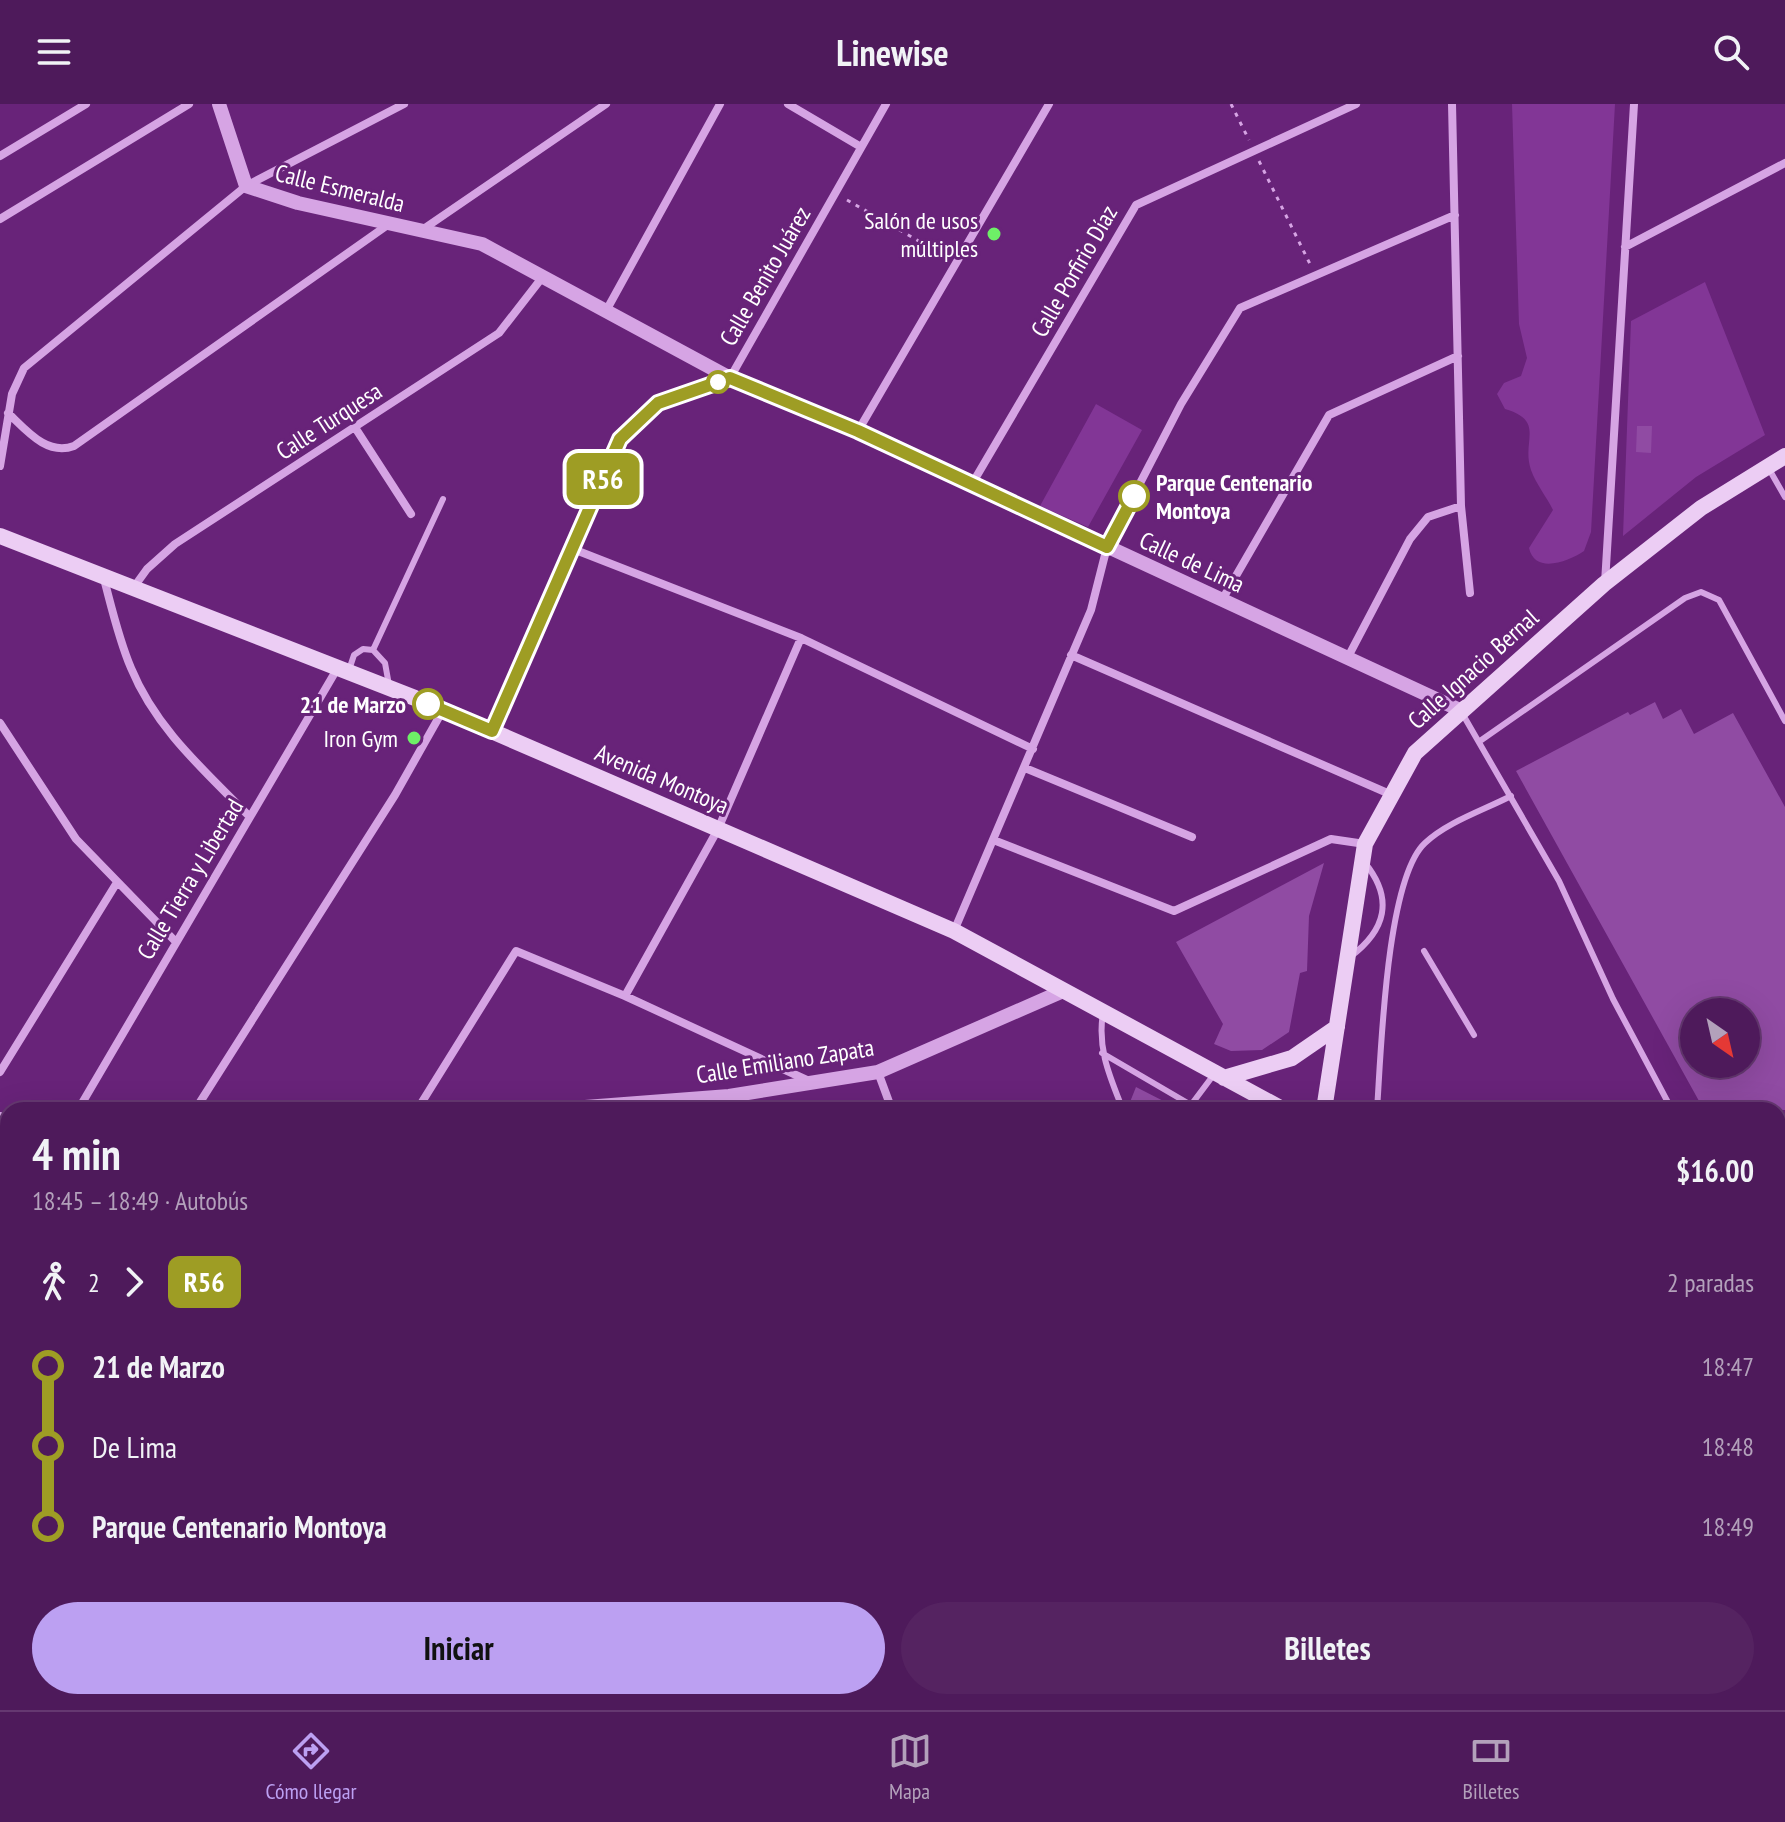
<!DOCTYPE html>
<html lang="es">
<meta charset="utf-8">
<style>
:root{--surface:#4e1a5b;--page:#552361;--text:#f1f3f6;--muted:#b3a1bb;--line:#653871;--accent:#bca0f2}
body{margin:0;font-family:"PT Sans Narrow",sans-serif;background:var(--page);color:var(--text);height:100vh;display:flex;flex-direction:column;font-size:30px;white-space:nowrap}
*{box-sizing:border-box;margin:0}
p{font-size:26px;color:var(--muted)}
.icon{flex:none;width:44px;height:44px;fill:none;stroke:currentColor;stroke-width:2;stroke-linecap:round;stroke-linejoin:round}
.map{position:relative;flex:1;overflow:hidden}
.details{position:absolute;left:0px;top:998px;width:1786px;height:608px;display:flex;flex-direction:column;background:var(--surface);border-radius:24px 24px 0 0;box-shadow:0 8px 32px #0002,0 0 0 2px var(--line)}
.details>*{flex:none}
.badge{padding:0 16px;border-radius:12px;font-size:28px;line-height:52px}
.needle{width:52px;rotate:146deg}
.buttons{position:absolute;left:1680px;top:894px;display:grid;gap:16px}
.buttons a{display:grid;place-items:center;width:80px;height:80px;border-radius:50%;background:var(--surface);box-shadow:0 8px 32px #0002,0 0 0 2px var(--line);font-size:40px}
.map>.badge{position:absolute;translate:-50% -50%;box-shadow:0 0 0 4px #fff}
.legs{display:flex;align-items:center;gap:12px;height:88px;padding:0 32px;font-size:26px}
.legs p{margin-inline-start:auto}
.summary{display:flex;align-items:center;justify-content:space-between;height:136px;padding:0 32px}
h1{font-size:44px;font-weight:700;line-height:60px}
.cta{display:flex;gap:16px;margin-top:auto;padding:16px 32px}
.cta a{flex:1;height:92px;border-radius:48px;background:var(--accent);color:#111;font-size:32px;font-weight:700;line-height:92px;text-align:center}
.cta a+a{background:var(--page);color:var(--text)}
ul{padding:0 32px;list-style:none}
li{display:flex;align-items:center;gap:28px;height:80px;font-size:30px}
li i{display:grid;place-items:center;width:12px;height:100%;margin:0 10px;background:currentColor}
li i::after{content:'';width:20px;height:20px;margin:-10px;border:6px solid;border-radius:50%;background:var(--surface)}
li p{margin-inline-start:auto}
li:first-child i{background:linear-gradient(#0000 50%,currentColor 0)}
li:last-child i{background:linear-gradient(currentColor 50%,#0000 0)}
header{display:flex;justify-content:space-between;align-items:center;height:104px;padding:0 32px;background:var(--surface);font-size:36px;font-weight:700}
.tab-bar{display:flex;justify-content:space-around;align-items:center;height:112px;border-top:2px solid var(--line);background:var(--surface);font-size:22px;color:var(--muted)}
.tab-bar a{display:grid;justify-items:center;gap:4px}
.tab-bar .active{color:var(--accent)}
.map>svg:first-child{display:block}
</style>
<header><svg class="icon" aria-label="menu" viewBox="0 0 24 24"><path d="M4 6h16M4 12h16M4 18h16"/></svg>Linewise<svg class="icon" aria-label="search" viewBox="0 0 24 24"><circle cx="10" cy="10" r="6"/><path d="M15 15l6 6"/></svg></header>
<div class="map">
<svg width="1785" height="1606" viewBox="0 0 1785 1606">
<rect width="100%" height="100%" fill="#682379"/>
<path fill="#823696" d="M1512 0H1615L1591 428 1584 447C1569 457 1535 471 1529 444L1553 406C1546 392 1536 380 1531 366 1521 337 1546 317 1505 305L1497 290 1504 279 1521 272 1527 254 1519 220Z
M1705 178 1765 331 1696 373 1623 432 1631 217Z
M1096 300 1142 326 1088 423 1040 402Z"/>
<path fill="#904ba3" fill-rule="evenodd" d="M1637 322H1652L1651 349 1636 348Z
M1655 598 1663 615 1681 605 1694 630 1733 609 1785 703V1006H1704L1516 667 1628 608 1630 611ZM1694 908H1746V960H1694Z
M1324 759 1309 812 1307 867 1300 869 1289 928 1262 946 1231 947 1214 940 1223 920 1176 838Z
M1136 983 1181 1006 1128 1003Z"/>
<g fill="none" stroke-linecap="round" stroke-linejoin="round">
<path stroke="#d6a4e4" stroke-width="3" stroke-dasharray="4 6" stroke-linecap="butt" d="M1231 0 1249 36
M1259 57 1311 162
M847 96 945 152"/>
<path stroke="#d6a4e4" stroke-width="6" d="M1769 365 1785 393
M373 546 443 395
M349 566 354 551 363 545 373 546 385 559 389 581
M1462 609 1559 777 1613 895 1672 1006
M1480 637 1685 494 1701 488 1719 496 1785 617
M1424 847 1474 931
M1350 853C1386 826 1394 795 1365 759
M1103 909C1097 945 1110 973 1123 1006
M1102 949 1191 1001
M1200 1006 1191 1001 1215 969
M1377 1006C1381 950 1386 775 1425 739 1447 718 1484 706 1511 692
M1778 1182 1785 1192
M1778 1201 1785 1205
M1780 1263 1785 1247
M1778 1348 1785 1351
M1040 1606 1050 1598"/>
<path stroke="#d6a4e4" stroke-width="8" d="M788 0 861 43
M1452 0 1461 402 1470 489
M0 52 86 0
M0 115 189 0
M422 126 606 0
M1625 143 1785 59
M606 207 720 0
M8 309C27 327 47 352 74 342L389 120
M356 325 411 410
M858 327 1049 0
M0 362 12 290 24 264 246 82 404 0
M972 380 1136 101 1356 0
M573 445 801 534 1033 645
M104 475C112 505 119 536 131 564 156 625 205 667 250 713
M1605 479 1634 0
M134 483 147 465 175 440 499 229 541 175
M1222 496 1329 311 1458 252
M1071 551 1392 691
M1348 553 1410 435 1428 413 1461 402
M0 619 76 735 176 838
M492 627 620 335 658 299 730 274 886 0
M1025 664 1192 733
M996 737 1174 807 1331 735 1365 740
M954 827 1091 506 1107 443 1181 300 1240 204 1455 111
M625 892 718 725 801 534
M0 968 116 780
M878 968 892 1006
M729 992 734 1006
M78 1006 337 565
M195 1006 395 691 443 606
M417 1006 516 847 625 892 809 977
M0 1012 8 1051
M0 1319 8 1324
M0 1395 8 1406
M0 1574 8 1583
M20 1598 27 1606
M166 1598 172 1606
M246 1598 252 1606
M360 1598 366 1606
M484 1598 498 1606"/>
<path stroke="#d6a4e4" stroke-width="14" d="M219 0 246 82 298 99 482 140 730 274 858 327 1460 606
M546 1006 729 992 878 968 1063 887
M0 1059 8 1058"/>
<path stroke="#eccdf4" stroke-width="16" d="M0 432 415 594 954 827 1284 1006
M1224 974 1292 954 1337 923
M1324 1006 1365 740 1415 649 1604 480 1701 404 1785 352
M1778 1262 1785 1266
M916 1606 923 1598"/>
</g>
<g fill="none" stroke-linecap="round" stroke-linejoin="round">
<g stroke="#fff" stroke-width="18">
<path id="line-1" d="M428 600 492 627 620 335 658 299 730 274 858 327 1107 443 1134 392"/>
</g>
<use href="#line-1" stroke="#9e9d24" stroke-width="12"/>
</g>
<g fill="#6eef67" stroke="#682379" stroke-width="3">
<circle cx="994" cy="130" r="8"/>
<circle cx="414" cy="634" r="8"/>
</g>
<g fill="#fff" stroke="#9e9d24" stroke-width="4">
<circle cx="718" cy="278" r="10"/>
<circle cx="1134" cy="392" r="14"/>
<circle cx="428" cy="600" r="14"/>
</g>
<g text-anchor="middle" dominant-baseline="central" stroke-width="6" stroke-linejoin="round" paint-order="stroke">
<g font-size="24" fill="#fff" stroke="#682379">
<text transform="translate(340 84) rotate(14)">Calle Esmeralda</text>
<text transform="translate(1074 167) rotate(-60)">Calle Porfirio Díaz</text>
<text transform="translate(765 172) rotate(-60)">Calle Benito Juárez</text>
<text transform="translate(329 317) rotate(-33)">Calle Turquesa</text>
<text transform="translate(1192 458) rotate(25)">Calle de Lima</text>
<text transform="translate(1473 565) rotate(-42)">Calle Ignacio Bernal</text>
<text transform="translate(662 675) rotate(23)">Avenida Montoya</text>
<text transform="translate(190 775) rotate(-59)">Calle Tierra y Libertad</text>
<text transform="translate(785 957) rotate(-9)">Calle Emiliano Zapata</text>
</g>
<g font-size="24" fill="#fff" stroke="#682379" text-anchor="end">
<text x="978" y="116">Salón de usos<tspan x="978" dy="28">múltiples</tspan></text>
<text x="398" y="634">Iron Gym</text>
</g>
<g font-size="24" font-weight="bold" fill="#fff" stroke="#682379" text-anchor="start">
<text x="1156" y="378">Parque Centenario<tspan x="1156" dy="28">Montoya</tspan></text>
<text x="406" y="600" text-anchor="end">21 de Marzo</text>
</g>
</g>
</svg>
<div class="buttons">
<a><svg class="needle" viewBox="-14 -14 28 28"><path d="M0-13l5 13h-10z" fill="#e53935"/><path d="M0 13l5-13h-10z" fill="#b3a1bb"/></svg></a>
</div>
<b class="badge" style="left:603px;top:375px;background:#9e9d24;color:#fff">R56</b>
<section class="details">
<div class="summary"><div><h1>4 min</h1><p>18:45 – 18:49 · Autobús</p></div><b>$16.00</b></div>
<div class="legs"><svg class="icon" aria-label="walk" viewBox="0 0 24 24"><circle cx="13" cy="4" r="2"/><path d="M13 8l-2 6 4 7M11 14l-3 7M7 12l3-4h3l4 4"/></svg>2<svg class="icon" aria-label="forward" viewBox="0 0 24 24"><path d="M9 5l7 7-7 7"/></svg><b class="badge" style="background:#9e9d24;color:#fff">R56</b><p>2 paradas</p></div>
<ul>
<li><i style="color:#9e9d24"></i><b>21 de Marzo</b><p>18:47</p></li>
<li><i style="color:#9e9d24"></i><span>De Lima</span><p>18:48</p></li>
<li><i style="color:#9e9d24"></i><b>Parque Centenario Montoya</b><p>18:49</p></li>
</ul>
<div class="cta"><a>Iniciar</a><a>Billetes</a></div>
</section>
</div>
<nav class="tab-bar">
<a class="active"><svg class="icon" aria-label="directions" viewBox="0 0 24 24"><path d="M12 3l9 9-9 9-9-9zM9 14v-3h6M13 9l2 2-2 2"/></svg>Cómo llegar</a>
<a><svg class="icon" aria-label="map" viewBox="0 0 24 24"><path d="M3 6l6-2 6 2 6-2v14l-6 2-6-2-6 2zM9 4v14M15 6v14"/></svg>Mapa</a>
<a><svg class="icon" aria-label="tickets" viewBox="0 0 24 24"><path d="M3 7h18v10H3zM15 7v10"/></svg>Billetes</a>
</nav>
